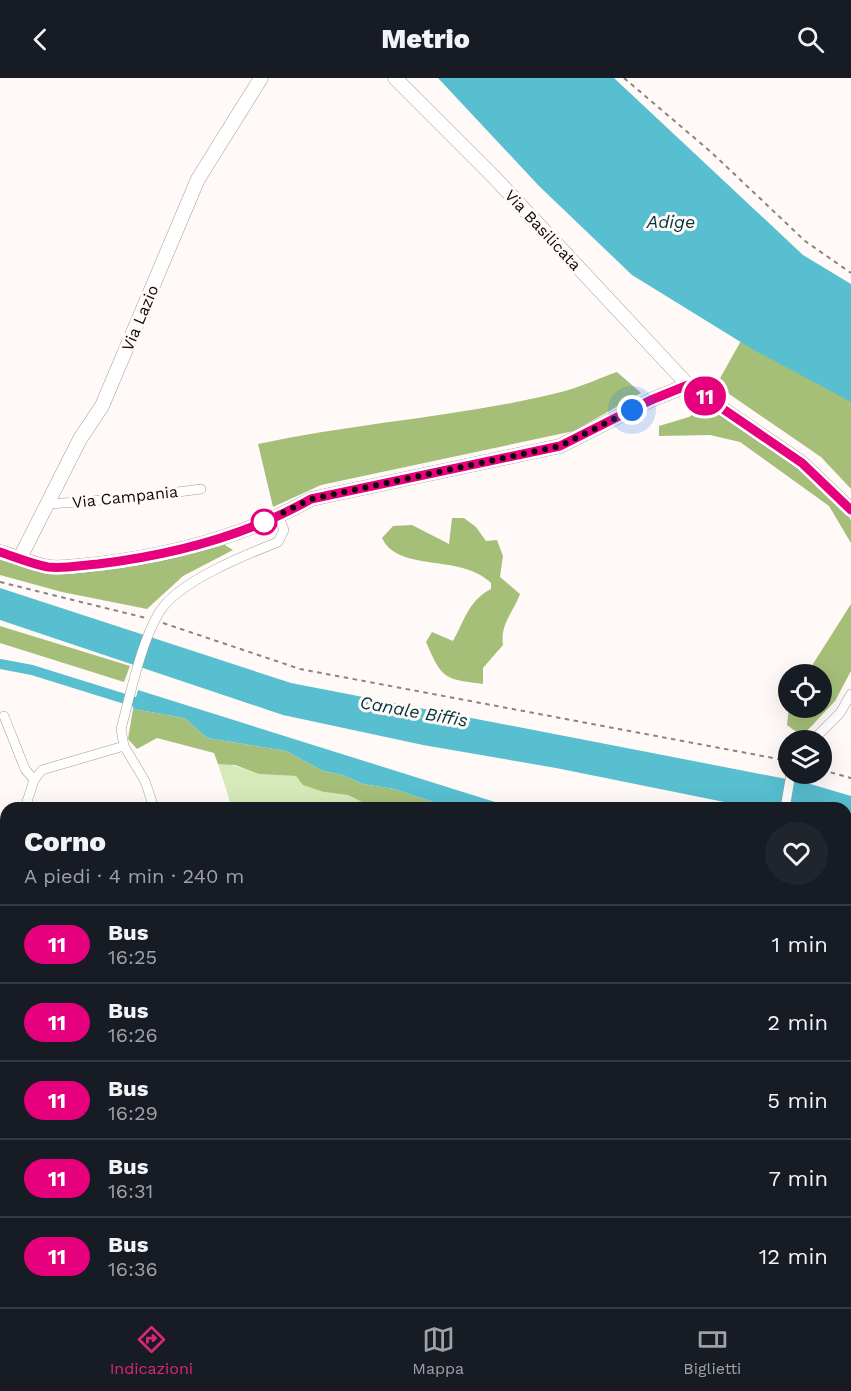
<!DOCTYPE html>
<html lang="it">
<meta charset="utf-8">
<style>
:root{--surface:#171b24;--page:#20242c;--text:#f1f3f6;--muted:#9ea1a6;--line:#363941;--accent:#db2777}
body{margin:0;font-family:"Work Sans",sans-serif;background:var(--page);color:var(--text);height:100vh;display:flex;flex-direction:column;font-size:22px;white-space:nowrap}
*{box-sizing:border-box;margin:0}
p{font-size:20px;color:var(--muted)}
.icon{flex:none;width:33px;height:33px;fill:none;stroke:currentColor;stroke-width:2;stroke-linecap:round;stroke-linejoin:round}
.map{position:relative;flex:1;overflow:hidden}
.details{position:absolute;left:0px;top:724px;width:852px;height:506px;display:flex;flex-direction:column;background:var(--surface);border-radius:18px 18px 0 0;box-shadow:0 6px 24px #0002}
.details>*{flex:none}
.badge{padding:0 12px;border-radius:20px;font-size:21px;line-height:39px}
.buttons{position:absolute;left:778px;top:586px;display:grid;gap:12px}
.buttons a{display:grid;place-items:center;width:54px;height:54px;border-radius:50%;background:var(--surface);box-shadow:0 6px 24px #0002;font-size:30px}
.you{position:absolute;width:30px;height:30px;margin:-15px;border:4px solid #fff;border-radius:50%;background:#1a73e8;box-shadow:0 0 0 9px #1a73e833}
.map>.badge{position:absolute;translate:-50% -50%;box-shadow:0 0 0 3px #fff}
.round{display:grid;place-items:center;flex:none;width:63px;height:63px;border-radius:32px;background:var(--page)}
.summary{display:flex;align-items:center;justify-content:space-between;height:102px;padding:0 24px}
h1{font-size:28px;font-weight:800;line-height:45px}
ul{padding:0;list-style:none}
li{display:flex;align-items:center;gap:18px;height:78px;padding:0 24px;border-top:2px solid var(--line)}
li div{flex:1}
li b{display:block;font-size:22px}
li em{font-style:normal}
li .badge{min-width:66px;font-weight:700;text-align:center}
header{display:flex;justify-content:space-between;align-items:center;height:78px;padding:0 24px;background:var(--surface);font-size:27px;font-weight:800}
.tabs{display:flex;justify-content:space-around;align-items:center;height:84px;border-top:2px solid var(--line);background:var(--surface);font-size:16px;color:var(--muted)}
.tabs a{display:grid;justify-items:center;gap:3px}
.tabs .on{color:var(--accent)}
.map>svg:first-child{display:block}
</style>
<header><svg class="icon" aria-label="back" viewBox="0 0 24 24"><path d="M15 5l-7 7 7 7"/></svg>Metrio<svg class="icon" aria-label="search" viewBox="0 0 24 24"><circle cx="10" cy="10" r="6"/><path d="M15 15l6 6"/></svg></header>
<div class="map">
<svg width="851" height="1229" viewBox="0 0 851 1229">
<rect width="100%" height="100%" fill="#fff9f7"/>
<path fill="#d6e9b8" d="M226 685 259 696 296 698 324 714 348 717 374 730H232L218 686Z"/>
<path fill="#a5bf79" d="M742 261 851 313V411L821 379 719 309V302Z
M617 294 641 315 574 353 321 407 273 429 258 366C359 344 465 339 565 313 583 308 600 300 617 294Z
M708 325 824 407 851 442V465L829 428 740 364 710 357 659 358V348L689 339Z
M452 440H464L476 449 486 463 497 462 503 478 500 499 520 516C513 535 500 546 503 567L483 590V606C444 601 442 601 426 564L432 554 453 563C465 542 468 523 491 511V505C461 475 398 495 382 460L393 448 412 447 449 466Z
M220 464 233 472 183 498 147 531 62 514 0 497V480L49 493Z
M851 526V593L835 623 802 658 787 647 789 629 822 630V597H806Z
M0 548 130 588 124 604 0 565Z
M133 631 179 639 186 641 207 660 286 673 323 693 343 697 363 706 394 711 451 730H374L348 717 324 714 303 707 296 698 259 696 235 687 218 686 214 675 157 660 137 671 128 661Z
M846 751 851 753V831L846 830Z"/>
<path fill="#57bfd0" d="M438 0H614L803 177 851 206V324L752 271 632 197 539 108Z
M0 510 291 605 807 705 851 718V753L846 751V730H754L556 690 423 667 283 637 0 542Z
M138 612 514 730H451L394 711 363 706 343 697 323 693 286 673 207 660 186 641 179 639 133 631Z"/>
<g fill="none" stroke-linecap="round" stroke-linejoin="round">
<path stroke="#57bfd0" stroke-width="10" d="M0 586 32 592 138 625"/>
<g stroke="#a79a94" stroke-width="10">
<path id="street" d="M49 426 131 420 201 411
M4 638 25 691 34 702
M812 663 840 635 851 616
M25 730 34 702 42 692 124 668
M154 730 145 703 124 668 121 651C130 618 143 555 163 529 185 501 245 477 278 464L284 452 279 439
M785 730 791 696
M0 795H6
M0 827 6 823
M282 1224 283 1229
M552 1229 555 1224"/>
</g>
<g stroke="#a79a94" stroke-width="15">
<path id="secondary" d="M395 0 493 98 688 307 802 385 851 432
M0 474C16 479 32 486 48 489 64 491 83 487 98 486 172 477 246 458 311 421L560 368 651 322 688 307
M20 480 80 361 102 328 198 101 261 0"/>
</g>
<path stroke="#898482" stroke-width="2" stroke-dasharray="4.5 4.5" stroke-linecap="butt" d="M624 0 711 74 805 163 851 195
M0 504 146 540
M163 545 300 591 789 683
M822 692 851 700"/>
<use href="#street" stroke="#fff" stroke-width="9"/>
<use href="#secondary" stroke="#fff" stroke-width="14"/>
</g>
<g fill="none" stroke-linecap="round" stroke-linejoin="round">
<g stroke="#fff" stroke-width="14">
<path id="line" d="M0 474C15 479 32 486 48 489 64 491 83 487 98 486 172 477 246 458 311 421L560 368 651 322 688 307 802 385 851 432"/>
</g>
<use href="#line" stroke="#e6007e" stroke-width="9"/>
<path stroke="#0e0a08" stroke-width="6" stroke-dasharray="0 10.8" d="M264 444 311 421 560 368 632 332"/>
</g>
<circle fill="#fff" stroke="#e6007e" stroke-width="3" cx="264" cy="444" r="12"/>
<g text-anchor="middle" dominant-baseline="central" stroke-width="6" stroke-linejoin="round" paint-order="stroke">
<g font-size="16" fill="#0e0a08" stroke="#fff9f7">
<text transform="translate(543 152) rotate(47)">Via Basilicata</text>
<text transform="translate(140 240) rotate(-67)">Via Lazio</text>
<text transform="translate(125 419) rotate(-6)">Via Campania</text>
</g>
<g font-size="18" font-style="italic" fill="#01353c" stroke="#fff9f7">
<text x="671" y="143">Adige</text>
<text transform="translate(414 633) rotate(10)">Canale Biffis</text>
</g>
</g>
</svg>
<div class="buttons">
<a><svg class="icon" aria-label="locate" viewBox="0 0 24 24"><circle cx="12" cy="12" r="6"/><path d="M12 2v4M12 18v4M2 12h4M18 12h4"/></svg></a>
<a><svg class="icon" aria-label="layers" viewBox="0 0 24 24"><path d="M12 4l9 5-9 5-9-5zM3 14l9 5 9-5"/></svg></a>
</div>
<div class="you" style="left:632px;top:332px"></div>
<b class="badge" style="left:705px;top:318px;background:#e6007e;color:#fff">11</b>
<section class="details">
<div class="summary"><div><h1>Corno</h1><p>A piedi · 4 min · 240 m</p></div><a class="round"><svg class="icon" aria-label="heart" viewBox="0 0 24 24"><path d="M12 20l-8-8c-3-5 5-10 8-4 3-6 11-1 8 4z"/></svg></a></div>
<ul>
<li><span class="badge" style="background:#e6007e;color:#fff">11</span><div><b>Bus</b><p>16:25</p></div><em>1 min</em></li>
<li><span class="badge" style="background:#e6007e;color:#fff">11</span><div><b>Bus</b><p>16:26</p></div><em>2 min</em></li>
<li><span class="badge" style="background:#e6007e;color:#fff">11</span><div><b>Bus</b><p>16:29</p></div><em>5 min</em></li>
<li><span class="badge" style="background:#e6007e;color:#fff">11</span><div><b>Bus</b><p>16:31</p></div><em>7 min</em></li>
<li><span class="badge" style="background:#e6007e;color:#fff">11</span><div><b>Bus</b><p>16:36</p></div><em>12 min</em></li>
</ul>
</section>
</div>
<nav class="tabs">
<a class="on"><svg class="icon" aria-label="directions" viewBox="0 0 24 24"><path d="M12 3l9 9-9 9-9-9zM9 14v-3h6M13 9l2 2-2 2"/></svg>Indicazioni</a>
<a><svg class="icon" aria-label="map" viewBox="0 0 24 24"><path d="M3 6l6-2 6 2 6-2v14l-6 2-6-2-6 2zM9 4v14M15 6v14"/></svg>Mappa</a>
<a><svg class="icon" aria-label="tickets" viewBox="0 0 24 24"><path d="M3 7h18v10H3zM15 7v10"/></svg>Biglietti</a>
</nav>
